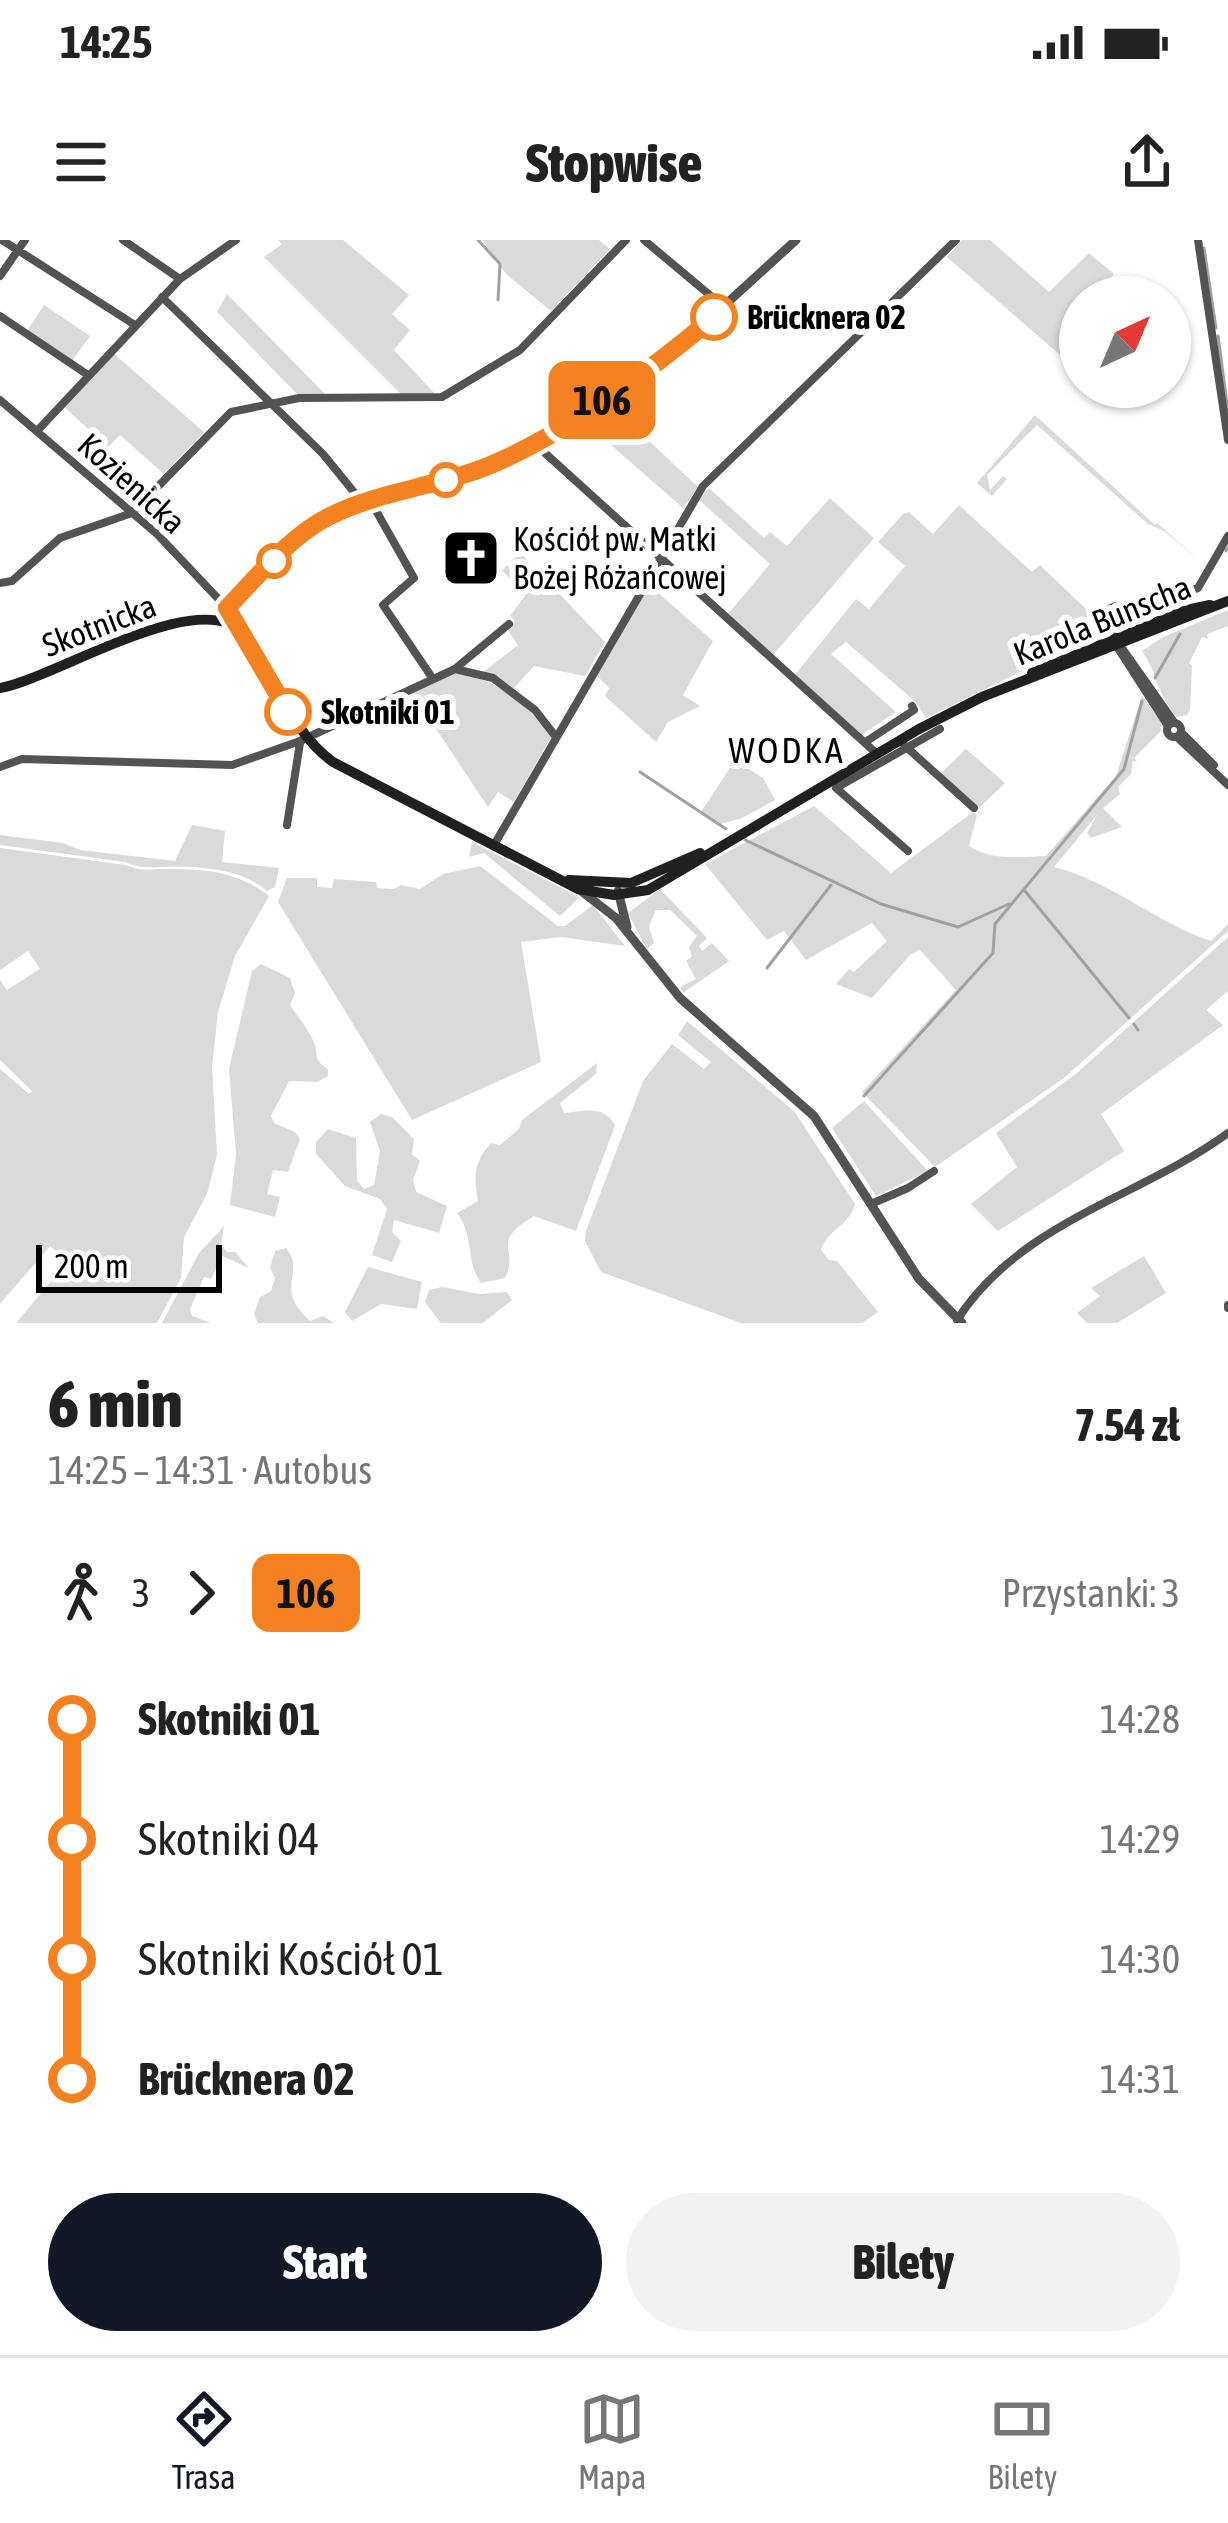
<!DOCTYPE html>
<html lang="pl">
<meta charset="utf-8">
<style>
:root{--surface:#fff;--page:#f2f2f2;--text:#222;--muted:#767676;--line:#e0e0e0;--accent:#111827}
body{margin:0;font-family:"Asap Condensed",sans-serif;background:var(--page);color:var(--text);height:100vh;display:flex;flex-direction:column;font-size:45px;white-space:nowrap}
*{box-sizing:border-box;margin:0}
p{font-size:39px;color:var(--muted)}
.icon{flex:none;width:66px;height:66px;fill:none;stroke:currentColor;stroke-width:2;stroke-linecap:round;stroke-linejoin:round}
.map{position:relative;height:1083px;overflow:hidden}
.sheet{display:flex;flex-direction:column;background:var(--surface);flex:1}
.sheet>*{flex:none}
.badge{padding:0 24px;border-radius:18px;font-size:42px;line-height:78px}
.needle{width:78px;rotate:44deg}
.buttons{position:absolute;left:1059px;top:36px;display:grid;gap:24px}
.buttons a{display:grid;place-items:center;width:132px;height:132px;border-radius:50%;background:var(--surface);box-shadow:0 3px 9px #0004;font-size:60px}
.scale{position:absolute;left:36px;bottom:30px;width:186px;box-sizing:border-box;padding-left:12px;border:6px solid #000;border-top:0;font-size:33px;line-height:42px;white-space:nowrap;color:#000;-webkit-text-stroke:9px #fff;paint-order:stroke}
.map>.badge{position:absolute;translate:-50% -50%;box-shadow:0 0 0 6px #fff}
.legs{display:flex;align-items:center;gap:18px;height:132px;padding:0 48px;font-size:39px}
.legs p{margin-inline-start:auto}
.overview{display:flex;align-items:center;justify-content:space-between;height:204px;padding:0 48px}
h1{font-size:66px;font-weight:800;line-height:90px}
.primary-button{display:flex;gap:24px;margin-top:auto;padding:24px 48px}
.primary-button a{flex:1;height:138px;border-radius:72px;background:var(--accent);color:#fff;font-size:48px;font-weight:800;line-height:138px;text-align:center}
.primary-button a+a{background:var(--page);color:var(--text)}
ul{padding:0 48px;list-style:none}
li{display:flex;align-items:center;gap:42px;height:120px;font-size:45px}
li i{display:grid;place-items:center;width:18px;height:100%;margin:0 15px;background:currentColor}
li i::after{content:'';width:30px;height:30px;margin:-15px;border:9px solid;border-radius:50%;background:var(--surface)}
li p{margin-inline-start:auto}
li:first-child i{background:linear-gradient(#0000 50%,currentColor 0)}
li:last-child i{background:linear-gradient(currentColor 50%,#0000 0)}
.status{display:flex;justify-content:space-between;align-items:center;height:84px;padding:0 60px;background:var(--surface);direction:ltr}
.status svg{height:33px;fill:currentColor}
header{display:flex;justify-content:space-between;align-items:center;height:156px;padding:0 48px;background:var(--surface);font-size:54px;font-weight:800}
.tab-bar{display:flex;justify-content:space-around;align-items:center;height:168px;border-top:3px solid var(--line);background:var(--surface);font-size:33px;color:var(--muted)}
.tab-bar a{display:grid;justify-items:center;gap:6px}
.tab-bar .active{color:var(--accent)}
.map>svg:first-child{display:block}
</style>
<div class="status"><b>14:25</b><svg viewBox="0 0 49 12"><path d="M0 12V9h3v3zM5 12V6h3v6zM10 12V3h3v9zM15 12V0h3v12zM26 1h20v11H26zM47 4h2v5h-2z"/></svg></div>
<header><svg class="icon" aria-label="menu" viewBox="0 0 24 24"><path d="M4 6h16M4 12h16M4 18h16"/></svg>Stopwise<svg class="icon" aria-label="share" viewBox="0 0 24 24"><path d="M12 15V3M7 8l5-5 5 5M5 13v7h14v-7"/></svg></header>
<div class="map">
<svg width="1228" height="1083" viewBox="0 0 1228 1083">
<rect width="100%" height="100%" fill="#fff"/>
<path fill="#dadada" d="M278 0H343L409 55 392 74 410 90 394 110 436 155 403 156 264 17 282 4Z
M482 0H599L610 9 551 71 506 34Z
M962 0H990L1049 52 1089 13 1114 34 1094 57H1080V123L1075 128 947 17Z
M227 54 327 156 298 155 217 72Z
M44 65 90 96 72 121 27 91Z
M113 113 204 192 164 234 120 195 108 207 63 166Z
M1035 175 1155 285 1157 283 1201 322 1164 291 1148 284 1037 185 987 235 990 250 1003 236 1007 239 992 256 977 243Z
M628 181 698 247 683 268 611 205Z
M709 248 764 298 770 292 787 306 830 258 874 298 773 415 728 374 770 324 699 260Z
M959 265 1032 332 1040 325 1086 369 1096 387 1099 381 1102 392 926 478 916 462 846 402 831 414 896 472 861 495 795 435 856 359 869 369 905 326 878 302 903 274 909 272 933 294Z
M521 313 605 402 585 436 534 426 513 449 483 432 518 405 507 389 515 381 510 376 525 356 502 330 507 325 522 344 535 331 529 325 520 334 510 322Z
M647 343 713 401 683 455 700 466 668 482 656 502 605 456 609 448 596 435C617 407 630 374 647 343Z
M1228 370V386L1207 394 1208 399 1202 397 1189 423 1192 426 1190 470 1187 475 1176 477C1157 453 1157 432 1142 411L1163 397Z
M458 431C500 443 526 462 551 497L514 562 498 552 488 567 411 451Z
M1142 456 1161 482V491L1134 518 1137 522 1133 521 1131 534 1118 547 1120 554 1103 568 1122 587 1091 598 1087 593 1097 575 1054 627C1111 641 1156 683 1211 701L1228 684V691L1064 838 935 927 862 852 956 750 920 710 911 714 872 758 836 744 849 729 854 732 887 701 872 683 806 720 784 691 767 700 705 624 814 566 891 633 973 572 977 575 969 606C991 621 1020 617 1046 616L1116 536Z
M966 509 1005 543 979 568 939 535Z
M735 520 763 538 775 560 740 579 719 584 701 572Z
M192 585 225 591 222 622 279 628 275 647 267 651C240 628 199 626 164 627 148 627 140 629 125 622L0 605V595L63 603 80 610 175 621Z
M472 602 575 655 579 658 560 676 484 613 469 617Z
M0 608 126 625C142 632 149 629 165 629 204 629 238 631 269 656L235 716 218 772 212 827 217 915 207 954 184 997 181 1038 157 1083H16L68 1021 50 1006 0 1064V829L29 854 32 851 0 820V740L7 750 40 729 28 711 0 730Z
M480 626 558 686H565L593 665 625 706 561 697 521 702 541 822 412 880 278 662 287 638H317V647L332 648 334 639 376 642 377 648 394 649 401 645 420 649 443 634Z
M660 649 707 698 699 706 702 711 712 703 729 721 683 753 680 747 696 739 686 721 692 716 689 707 697 696 670 670H656L649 686 654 703 647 709 628 673Z
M1228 697V751L1206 770 1223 785 1101 874 1124 911 998 991 971 964 1017 927 996 893 1077 833Z
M261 724 290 738 295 753 290 765C297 776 310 791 314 803 319 816 313 820 328 829V836L317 842 289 841 271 876 274 883 295 892 300 899 288 932 273 930 267 954 280 957 275 977 230 965 236 914 229 829 252 731Z
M687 781 794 871 855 964C850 985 827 990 821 1010L829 1020 837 1021 878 1072 862 1083H741L601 1032 585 1001 586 991 643 841 672 804 704 829 711 822 678 795Z
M597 823 596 834 560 863 564 873C584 871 604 865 615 885L576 991 534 976C488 1004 520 1008 505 1038L481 1043C465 1021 475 996 457 973L478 961C474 937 473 923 491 903L500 905 519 889 522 880Z
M864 861 928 931 876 956 832 888Z
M381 874 392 877 414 899 412 914 420 921 413 940 416 952 447 966 439 993 394 980 392 992 401 1001 392 1022 372 1015 387 969 380 959 345 946 316 914V902L328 889 356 898 357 941 364 949 374 945 380 911 370 882Z
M224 986 221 1005 227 1012H235L249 1028 222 1016 211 1039 204 1037 190 1069 192 1076 211 1083H162L199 1013Z
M286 1008C307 1034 272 1046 310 1081L323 1076 334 1083H258L254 1074 260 1057 271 1051 275 1038 270 1028 275 1011Z
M1144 1016 1166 1053 1117 1083H1087L1077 1073 1100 1056 1091 1048Z
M368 1027 422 1042 417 1069 381 1064 352 1081 345 1072Z
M442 1047 480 1054 507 1052 512 1060 483 1083H441L425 1062 429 1050Z"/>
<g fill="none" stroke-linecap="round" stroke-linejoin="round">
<path stroke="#a1a1a1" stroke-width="3" d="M478 0 500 24 498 60
M1204 8 1216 88
M1218 96 1228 171
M1226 311 1228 308
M1155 438 1180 394
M640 532 726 589
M745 600 881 664 958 687 1009 664
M1025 651 1129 778
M767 728 831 645
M1134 784 1138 790
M864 856 993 713 995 684 1124 529 1142 461"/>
<path stroke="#535353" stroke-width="8" d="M2 0 135 85
M123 0 180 39
M644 0 724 67
M1198 0 1228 200
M0 36 25 0
M162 57 323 214 362 262
M0 76 88 135
M0 160 157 294 227 368
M37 191 180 39 236 0
M535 204 876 513
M370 260 414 338 383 365 433 439
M0 343 12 341 60 298 132 273 231 172 299 158 442 157 520 110 626 0
M1116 405 1168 486
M456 428 509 384
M1174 482 1115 398 1103 372 1115 366 1149 367 1198 348 1228 296
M1167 490a7 7 0 1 1 14 0a7 7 0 1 1-14 0Z
M1181 492 1214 525
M1177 497 1228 545
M867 501 914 470 912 466
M904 505 974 568
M0 527 22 519 232 525 300 501 455 429 493 438 535 470 556 497
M287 585 300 503
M494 605 703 246 956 0
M908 611 836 548 940 489
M871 964 908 948 934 931
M1228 1065V1068
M957 1080C1021 981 1139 958 1228 893"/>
<path stroke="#535353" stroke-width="9" d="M219 378 291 303 325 278 370 260 478 231 535 204 680 106 796 0
M580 650 616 678 680 758 814 876 919 1039 962 1083
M618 651 627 687"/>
<path stroke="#202020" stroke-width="10" d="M1032 433 1186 370 1210 365
M0 448C54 439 201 344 243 394 278 435 287 489 333 522L578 649 614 655 648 650 919 489 982 457 1228 361
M569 640 631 643 700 613"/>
</g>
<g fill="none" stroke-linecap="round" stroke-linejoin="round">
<g stroke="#fff" stroke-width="27">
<path id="line-1" d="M288 472 227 368C257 337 289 297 328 277 383 249 447 246 502 220 578 185 650 130 714 77"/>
</g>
<use href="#line-1" stroke="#f58220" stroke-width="18"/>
</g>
<defs>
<g id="church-square" transform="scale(3)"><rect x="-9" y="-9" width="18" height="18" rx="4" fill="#000" stroke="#fff"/><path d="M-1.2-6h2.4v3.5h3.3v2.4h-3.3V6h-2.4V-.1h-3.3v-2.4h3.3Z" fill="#fff"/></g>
</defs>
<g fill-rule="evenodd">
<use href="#church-square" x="471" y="318"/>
</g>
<g fill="#fff" stroke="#f58220" stroke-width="6">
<circle cx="714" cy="77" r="21"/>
<circle cx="446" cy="240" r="15"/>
<circle cx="274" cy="321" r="15"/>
<circle cx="288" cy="472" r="21"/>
</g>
<g text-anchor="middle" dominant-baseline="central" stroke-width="12" stroke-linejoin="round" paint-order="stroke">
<g font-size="33" font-weight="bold" fill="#000" stroke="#fff" text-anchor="start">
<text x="747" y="77">Brücknera 02</text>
<text x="321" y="472">Skotniki 01</text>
</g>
<g font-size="33" fill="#000" stroke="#fff">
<text transform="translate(132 243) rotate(42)">Kozienicka</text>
<text transform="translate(1102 380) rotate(-22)">Karola Bunscha</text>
<text transform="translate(99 385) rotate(-21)">Skotnicka</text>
</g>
<g font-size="33" fill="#000" stroke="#fff" text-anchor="start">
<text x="513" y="299">Kościół pw. Matki<tspan x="513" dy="38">Bożej Różańcowej</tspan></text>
</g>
<g font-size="36" letter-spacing="3" fill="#000" stroke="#fff">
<text x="787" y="510">WODKA</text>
</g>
</g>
</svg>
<div class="buttons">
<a><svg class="needle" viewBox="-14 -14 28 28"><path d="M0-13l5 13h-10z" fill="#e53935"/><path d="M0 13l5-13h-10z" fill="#767676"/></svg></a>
</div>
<div class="scale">200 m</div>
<b class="badge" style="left:602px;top:160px;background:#f58220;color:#111">106</b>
</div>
<section class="sheet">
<div class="overview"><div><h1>6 min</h1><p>14:25 – 14:31 · Autobus</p></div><b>7.54 zł</b></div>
<div class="legs"><svg class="icon" aria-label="walk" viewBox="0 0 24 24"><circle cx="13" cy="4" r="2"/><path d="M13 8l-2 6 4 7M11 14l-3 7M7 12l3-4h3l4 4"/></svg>3<svg class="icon" aria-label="forward" viewBox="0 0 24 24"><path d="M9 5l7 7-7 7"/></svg><b class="badge" style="background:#f58220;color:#111">106</b><p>Przystanki: 3</p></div>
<ul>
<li><i style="color:#f58220"></i><b>Skotniki 01</b><p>14:28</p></li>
<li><i style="color:#f58220"></i><span>Skotniki 04</span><p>14:29</p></li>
<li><i style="color:#f58220"></i><span>Skotniki Kościół 01</span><p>14:30</p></li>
<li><i style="color:#f58220"></i><b>Brücknera 02</b><p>14:31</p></li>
</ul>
<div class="primary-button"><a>Start</a><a>Bilety</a></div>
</section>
<nav class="tab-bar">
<a class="active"><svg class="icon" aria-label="directions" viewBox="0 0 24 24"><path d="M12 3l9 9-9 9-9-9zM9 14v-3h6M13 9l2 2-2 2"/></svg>Trasa</a>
<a><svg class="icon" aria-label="map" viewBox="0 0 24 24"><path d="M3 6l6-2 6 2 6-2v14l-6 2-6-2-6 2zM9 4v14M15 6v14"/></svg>Mapa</a>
<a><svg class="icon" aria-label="tickets" viewBox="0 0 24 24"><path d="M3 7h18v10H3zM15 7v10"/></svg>Bilety</a>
</nav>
